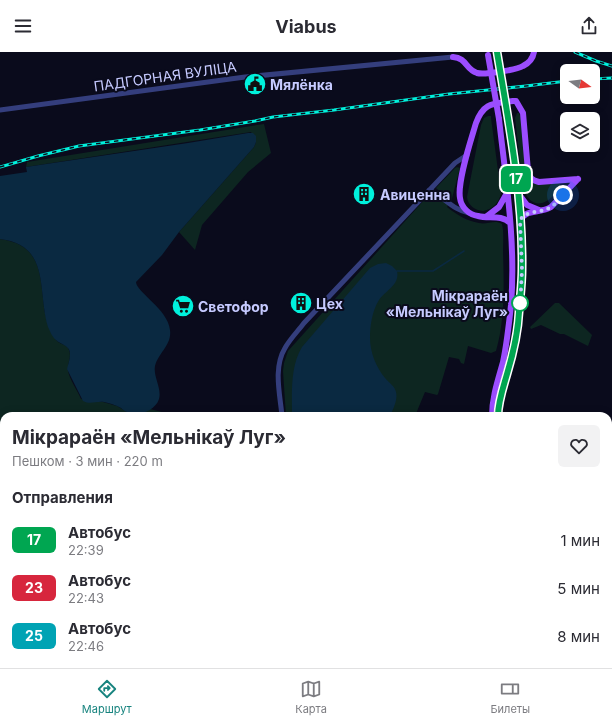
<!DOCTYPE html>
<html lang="ru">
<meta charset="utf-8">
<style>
:root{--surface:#fff;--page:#f2f2f3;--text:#2b2b33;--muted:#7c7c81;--line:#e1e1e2;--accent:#18847f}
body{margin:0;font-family:Inter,sans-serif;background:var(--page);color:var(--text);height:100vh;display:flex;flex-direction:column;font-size:15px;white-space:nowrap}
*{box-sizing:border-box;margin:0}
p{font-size:13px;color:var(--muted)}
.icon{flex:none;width:22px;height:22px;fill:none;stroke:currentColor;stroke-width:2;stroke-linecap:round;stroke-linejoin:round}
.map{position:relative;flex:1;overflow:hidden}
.panel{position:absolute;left:0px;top:360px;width:612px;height:256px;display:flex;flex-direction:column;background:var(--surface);border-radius:12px 12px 0 0;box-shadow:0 2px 10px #0003}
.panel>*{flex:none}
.badge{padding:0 8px;border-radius:6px;font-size:14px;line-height:26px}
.needle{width:26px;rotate:105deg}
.controls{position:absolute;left:560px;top:12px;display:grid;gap:8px}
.controls a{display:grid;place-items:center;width:40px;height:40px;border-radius:6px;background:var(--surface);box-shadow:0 2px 10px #0003;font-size:20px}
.you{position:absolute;width:20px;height:20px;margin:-10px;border:3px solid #fff;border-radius:50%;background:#1a73e8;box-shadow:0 0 0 6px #1a73e833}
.map>.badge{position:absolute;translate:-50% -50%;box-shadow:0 0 0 2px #fff}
h2{padding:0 12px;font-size:15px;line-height:36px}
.round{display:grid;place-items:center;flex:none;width:42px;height:42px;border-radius:6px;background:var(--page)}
.head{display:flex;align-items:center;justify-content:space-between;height:68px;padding:0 12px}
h1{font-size:19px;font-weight:700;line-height:30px}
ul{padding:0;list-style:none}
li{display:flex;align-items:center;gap:12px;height:48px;padding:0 12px}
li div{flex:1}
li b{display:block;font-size:15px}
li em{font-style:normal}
li .badge{min-width:44px;font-weight:700;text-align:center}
header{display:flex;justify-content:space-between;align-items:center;height:52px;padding:0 12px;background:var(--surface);font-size:18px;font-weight:700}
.dock{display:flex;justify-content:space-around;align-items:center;height:56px;border-top:1px solid var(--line);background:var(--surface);font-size:11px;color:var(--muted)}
.dock a{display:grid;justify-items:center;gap:2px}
.dock .selected{color:var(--accent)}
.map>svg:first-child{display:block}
</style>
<header><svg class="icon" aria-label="menu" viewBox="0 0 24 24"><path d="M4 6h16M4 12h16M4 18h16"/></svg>Viabus<svg class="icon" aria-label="share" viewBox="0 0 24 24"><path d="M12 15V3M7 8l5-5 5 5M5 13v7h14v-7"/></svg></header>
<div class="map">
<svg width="612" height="616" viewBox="0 0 612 616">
<rect width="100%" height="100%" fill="#0a0b1c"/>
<path fill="#0d2621" d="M517 61H519L521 66 528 127C538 137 550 126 560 132 561 137 558 139 554 143 541 157 528 153 523 135L515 66Z
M488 64H491V66L501 141C499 151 493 157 483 159 475 158 468 154 467 145L481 73 484 66Z
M264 72 271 101 248 120 202 173 195 198 179 180 254 95 256 90 251 80 26 115 27 110Z
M457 115 460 116 451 150 436 136 455 116Z
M431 144 438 145 448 153 447 155C457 163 467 169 479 171 487 173 495 167 502 172 504 180 503 191 503 200 504 231 505 269 496 299L491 301 468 294 464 312 461 311 459 307 449 305 438 342 437 343 425 340 415 364H286L283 319 284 311 288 299 425 147Z
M0 187C36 192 40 214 43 246 44 253 44 261 47 267 48 272 54 286 57 289 61 293 67 292 69 298 72 305 67 312 68 319 70 328 77 338 81 347L103 350 117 354 127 360 138 362 150 357 162 360 166 364H4V407L0 406Z
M555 251H559L592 283 588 294 564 282H560L541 273 531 277 530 275Z
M0 443H4V480L0 481Z
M86 612H387L386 616H84Z
M506 612H539L548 616H504Z"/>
<path fill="#0a2941" d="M248 81H253L256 84V90L254 95 179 180 162 203 136 230C136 240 168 257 170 278 172 293 158 301 155 314 153 325 162 336 159 347 156 358 138 365 129 361 126 360 123 358 121 356 116 353 109 351 104 350 96 349 90 353 83 349L67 317C68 312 70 308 70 302 70 293 61 293 56 288 52 285 50 279 48 275 37 239 51 193 0 187V124L27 120 26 115 188 91Z
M386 211 392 214 397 219C400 233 386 238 379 248 372 259 370 274 370 286 370 300 376 315 385 326 389 331 395 334 396 340 398 348 393 357 390 364H292C292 341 290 315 302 295L370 216 378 212Z
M4 480V612H86L84 616H0V481Z"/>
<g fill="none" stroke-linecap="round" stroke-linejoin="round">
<path stroke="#0a2941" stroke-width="1.5" d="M397 219H433L464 199"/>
<path stroke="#343e7d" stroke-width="5" d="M0 58 245 25 453 5
M429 138C444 145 453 158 469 161
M282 364C280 342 273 316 285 296 290 287 298 279 304 271L455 111 467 103
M608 608 612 610"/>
<path stroke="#9b4dff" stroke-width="6" d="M453 5C467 6 465 17 477 21 484 23 516 18 523 14 529 11 533 6 534 0
M518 141 527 153 539 158
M486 165 499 155 507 141
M520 168C528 156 540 162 551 155L578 127
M510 171C501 162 489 167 478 164 469 163 461 155 460 146 457 130 471 88 476 71 484 50 493 52 513 49H516L523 61 528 119C530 126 531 128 539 130L578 127
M492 364C492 345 498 328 503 310 507 291 509 272 511 253 516 191 506 129 499 67
M498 364C498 348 504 332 509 317 513 300 517 283 519 266 527 199 516 132 508 66
M608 440 612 441
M608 450 612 452
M395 616 396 612
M408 616 409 612"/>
<g stroke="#00f1dc" stroke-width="3">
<path id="rail" d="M575 0 596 9 612 14
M593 27 612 26
M0 115 38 104 79 94 200 78 255 69 273 65 334 58 449 42 526 34 567 29"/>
</g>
<use href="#rail" stroke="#0a0b1c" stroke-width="1.5" stroke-dasharray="4.5" stroke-linecap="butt"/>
<path stroke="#9b4dff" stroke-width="6" d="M497 2 508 66
M488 3 499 67"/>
</g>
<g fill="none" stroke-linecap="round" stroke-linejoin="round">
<g stroke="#fff" stroke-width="9">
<path id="line" d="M497 0C509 72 523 144 522 217 522 232 520 246 519 260 518 281 513 302 507 322 503 336 498 350 498 364"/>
</g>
<use href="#line" stroke="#00a651" stroke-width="6"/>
<path stroke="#c6caff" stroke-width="4" stroke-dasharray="0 7.2" d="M520 251V255L522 218 520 168C528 157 539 162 549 156 555 153 559 147 563 143"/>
</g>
<defs>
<g id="civic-disc" transform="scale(1.15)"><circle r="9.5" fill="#00f1dc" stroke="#0a0b1c"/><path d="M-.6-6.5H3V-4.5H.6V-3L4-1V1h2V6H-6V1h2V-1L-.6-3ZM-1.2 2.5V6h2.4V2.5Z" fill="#111"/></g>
<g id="building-disc" transform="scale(1.15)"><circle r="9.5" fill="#00f1dc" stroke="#0a0b1c"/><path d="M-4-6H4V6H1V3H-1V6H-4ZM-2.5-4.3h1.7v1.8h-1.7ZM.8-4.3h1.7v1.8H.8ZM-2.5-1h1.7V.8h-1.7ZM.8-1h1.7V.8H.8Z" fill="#111"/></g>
<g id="supermarket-disc" transform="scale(1.15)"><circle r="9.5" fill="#00f1dc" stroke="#0a0b1c"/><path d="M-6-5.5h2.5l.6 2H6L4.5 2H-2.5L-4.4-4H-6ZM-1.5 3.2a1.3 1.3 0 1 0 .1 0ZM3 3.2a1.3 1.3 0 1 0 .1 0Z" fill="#111"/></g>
</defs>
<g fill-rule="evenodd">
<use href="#civic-disc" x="255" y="32"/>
<use href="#building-disc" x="364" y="142"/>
<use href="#building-disc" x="301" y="251"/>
<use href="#supermarket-disc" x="183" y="254"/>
</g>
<circle fill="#fff" stroke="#00a651" stroke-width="2" cx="520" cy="251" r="8"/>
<g text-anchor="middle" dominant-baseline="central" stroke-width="4" stroke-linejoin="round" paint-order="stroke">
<g font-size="14" fill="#c6caff" stroke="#0a0b1c">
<text transform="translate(165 24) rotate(-8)">ПАДГОРНАЯ ВУЛІЦА</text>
</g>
<g font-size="14" font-weight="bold" fill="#c6caff" stroke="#0a0b1c" text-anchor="start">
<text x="270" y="32">Мялёнка</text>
<text x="380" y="142">Авиценна</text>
<text x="316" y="251">Цех</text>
<text x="198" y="254">Светофор</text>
</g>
<g font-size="14" font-weight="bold" fill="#c6caff" stroke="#0a0b1c" text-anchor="end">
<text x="508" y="243">Мікрараён<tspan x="508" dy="16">«Мельнікаў Луг»</tspan></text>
</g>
</g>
</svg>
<div class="controls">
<a><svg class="needle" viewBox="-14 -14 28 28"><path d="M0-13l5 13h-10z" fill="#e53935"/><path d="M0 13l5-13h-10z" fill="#7c7c81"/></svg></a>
<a><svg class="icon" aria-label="layers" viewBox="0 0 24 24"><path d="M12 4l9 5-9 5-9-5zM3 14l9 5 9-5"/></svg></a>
</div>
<div class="you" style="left:563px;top:143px"></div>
<b class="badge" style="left:516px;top:127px;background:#00a651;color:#fff">17</b>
<section class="panel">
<div class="head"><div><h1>Мікрараён «Мельнікаў Луг»</h1><p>Пешком · 3 мин · 220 m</p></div><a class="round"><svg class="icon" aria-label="heart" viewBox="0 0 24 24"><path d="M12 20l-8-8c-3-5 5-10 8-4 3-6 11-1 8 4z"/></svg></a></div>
<h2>Отправления</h2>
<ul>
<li><span class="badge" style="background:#00a651;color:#fff">17</span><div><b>Автобус</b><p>22:39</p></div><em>1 мин</em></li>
<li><span class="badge" style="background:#d7263d;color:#fff">23</span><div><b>Автобус</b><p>22:43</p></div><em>5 мин</em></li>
<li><span class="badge" style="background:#00a3b4;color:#fff">25</span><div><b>Автобус</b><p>22:46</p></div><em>8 мин</em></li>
</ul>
</section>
</div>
<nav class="dock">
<a class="selected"><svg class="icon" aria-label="directions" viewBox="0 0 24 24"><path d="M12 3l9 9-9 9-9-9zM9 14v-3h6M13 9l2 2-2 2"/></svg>Маршрут</a>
<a><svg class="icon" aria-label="map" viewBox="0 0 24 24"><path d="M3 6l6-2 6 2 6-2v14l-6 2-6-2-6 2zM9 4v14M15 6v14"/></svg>Карта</a>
<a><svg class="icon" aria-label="tickets" viewBox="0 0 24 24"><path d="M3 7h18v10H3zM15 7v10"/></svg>Билеты</a>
</nav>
